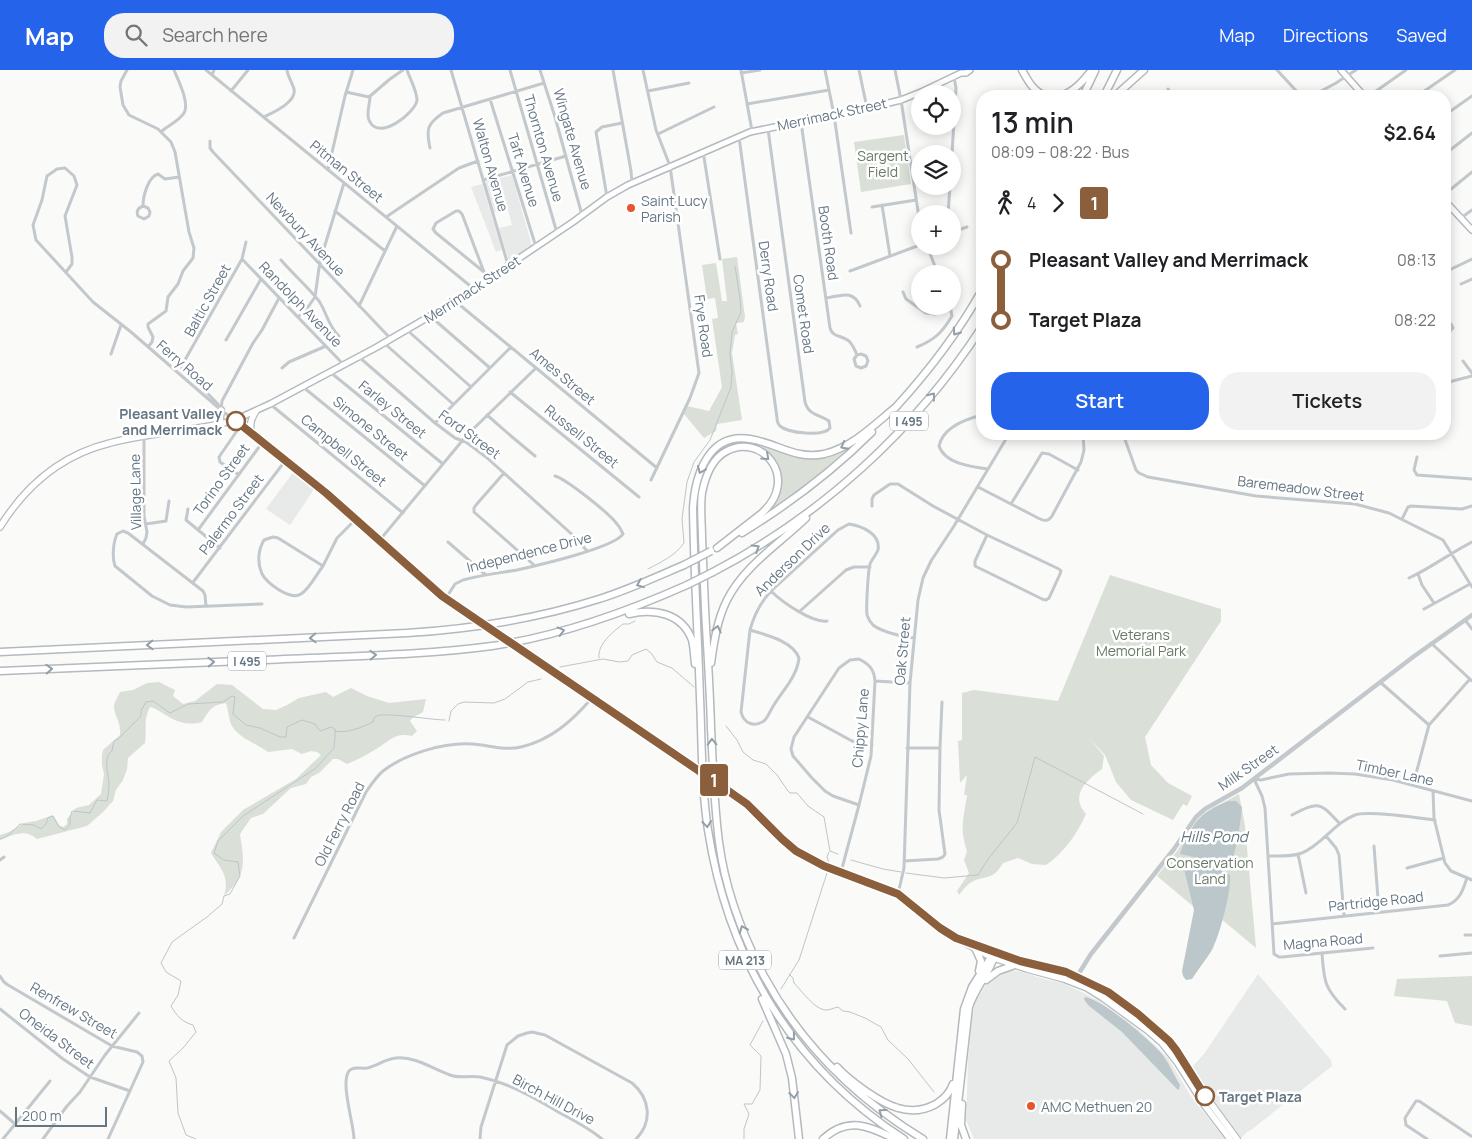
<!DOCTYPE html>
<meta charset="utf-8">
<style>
:root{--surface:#fff;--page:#f2f2f2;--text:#202124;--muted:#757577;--accent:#2563eb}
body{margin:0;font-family:Manrope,sans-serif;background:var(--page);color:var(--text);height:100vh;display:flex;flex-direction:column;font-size:19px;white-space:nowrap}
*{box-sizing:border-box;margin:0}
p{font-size:16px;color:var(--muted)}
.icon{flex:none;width:28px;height:28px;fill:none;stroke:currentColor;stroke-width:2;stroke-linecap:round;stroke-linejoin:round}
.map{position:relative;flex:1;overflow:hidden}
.sheet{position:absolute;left:976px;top:20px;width:475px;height:350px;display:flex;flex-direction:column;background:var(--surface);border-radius:20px;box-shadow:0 2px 12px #0003}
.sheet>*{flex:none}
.badge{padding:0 10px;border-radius:4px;font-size:18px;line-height:32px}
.fabs{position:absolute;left:911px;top:15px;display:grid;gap:10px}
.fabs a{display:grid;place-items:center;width:50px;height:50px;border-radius:50%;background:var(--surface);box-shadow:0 2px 12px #0003;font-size:25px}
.scale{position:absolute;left:15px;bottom:12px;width:92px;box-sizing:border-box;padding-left:5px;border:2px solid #657683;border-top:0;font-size:14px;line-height:18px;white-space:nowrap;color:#657683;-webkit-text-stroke:4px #fff;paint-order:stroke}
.map>.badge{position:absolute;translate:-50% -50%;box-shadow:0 0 0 2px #fff}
.legs{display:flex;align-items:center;gap:8px;height:55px;padding:0 15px;font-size:16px}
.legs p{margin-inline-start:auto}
.head{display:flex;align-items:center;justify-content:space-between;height:85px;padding:0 15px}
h1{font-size:28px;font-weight:600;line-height:38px}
.primary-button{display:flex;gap:10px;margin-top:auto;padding:10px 15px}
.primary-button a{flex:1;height:58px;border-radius:20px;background:var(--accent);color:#fff;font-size:20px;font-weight:600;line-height:58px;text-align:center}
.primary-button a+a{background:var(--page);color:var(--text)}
ul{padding:0 15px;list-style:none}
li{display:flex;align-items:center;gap:18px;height:60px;font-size:19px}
li i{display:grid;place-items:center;width:8px;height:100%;margin:0 6px;background:currentColor}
li i::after{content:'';width:12px;height:12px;margin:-6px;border:4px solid;border-radius:50%;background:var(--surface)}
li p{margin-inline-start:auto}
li:first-child i{background:linear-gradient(#0000 50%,currentColor 0)}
li:last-child i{background:linear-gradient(currentColor 50%,#0000 0)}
header{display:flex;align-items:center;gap:30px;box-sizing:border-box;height:70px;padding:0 25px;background:var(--accent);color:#fff}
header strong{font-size:24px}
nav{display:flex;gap:28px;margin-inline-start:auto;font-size:18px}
.search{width:350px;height:45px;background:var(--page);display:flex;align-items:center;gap:12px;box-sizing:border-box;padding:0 18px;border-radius:20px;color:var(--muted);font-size:19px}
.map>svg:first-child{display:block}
</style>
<header>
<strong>Map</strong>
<div class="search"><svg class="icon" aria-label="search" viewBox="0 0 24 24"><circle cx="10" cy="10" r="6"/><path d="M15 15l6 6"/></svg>Search here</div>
<nav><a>Map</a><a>Directions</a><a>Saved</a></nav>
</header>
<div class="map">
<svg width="1472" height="1069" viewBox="0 0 1472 1069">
<rect width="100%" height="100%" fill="#fafaf8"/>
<path fill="#e8e9e9" d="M512 105 532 176 510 192 509 191 499 158 512 155 508 140 494 142 485 112Z
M482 114 502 180 496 182 471 117Z
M294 401 315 418 290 455 266 439Z
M1005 901H1019L1044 909 1063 913 1098 930 1138 959 1168 988 1192 1028 1225 1069H974L966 1050 968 990 972 950 975 932 987 913Z
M1258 904 1331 990 1332 996 1251 1060 1247 1062 1240 1069 1231 1060 1190 999 1204 984Z"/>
<path fill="#dadfd7" d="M904 65 911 114 861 122 854 72Z
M737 187 745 247 744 252 736 253 738 264 735 265 732 283 742 350 717 354 716 361 704 368 684 344 687 336 709 341 722 317 712 249 718 248 715 228 707 229 702 195 716 193 722 231H727L722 189Z
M736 371C760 371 777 384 800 386 810 387 840 378 852 375L812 410 760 448C768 440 780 431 780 417 780 410 776 400 774 393L750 377 723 382 704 410 701 481 695 484 694 441 697 414 711 384 726 374Z
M1110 505 1221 539V551L1145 667 1151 695 1168 713 1192 726 1187 736 1183 734 1173 750 1131 730 1116 712 1105 685 1090 669 1104 686 1102 699C1087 710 1069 725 1086 744 1077 764 1064 783 1046 795L1032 794 1018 788 1003 793C992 812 985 804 970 813 966 816 962 821 959 825L957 821 969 803 964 790 967 781C959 759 964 747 967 725H964L967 705 960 713 958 671 962 670V623L974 620 1058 631Z
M159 612 175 620 173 626 183 634 195 631 217 614 232 615 263 639 276 640 287 635 299 628 326 622 333 627 351 618 367 626 389 633 426 629 423 642 412 648 410 651 417 661 412 666C394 662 390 671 376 679 367 685 357 690 347 694L338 689H333L319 703 311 707 306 714 291 718 263 744 251 748 240 764C242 778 246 794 239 808 236 814 229 821 224 826 230 807 221 799 211 783L221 762 243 740 296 709 321 685 317 682 311 681 302 684 292 679 268 682C256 673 240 669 232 656 229 651 228 639 226 633 211 635 209 641 202 652 188 656 176 652 164 644 159 641 155 638 150 637 143 650 147 659 145 673L128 688 127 699 123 710 116 720 113 731 103 742 87 756 37 769C25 758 13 765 0 770V765L9 762 24 753 36 751 53 745 59 755 63 757 67 754V749L76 738 89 735 101 724 104 704 102 695V686L103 680 120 665C121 650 115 649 114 637 114 632 118 627 120 622L133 620 147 613Z
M1239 724 1245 756 1256 878 1220 848H1194V837L1157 806 1177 781 1197 750 1206 742Z
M1472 906V956L1455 953 1447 931 1394 926 1397 909Z"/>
<path fill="#bbc7cb" d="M1229 731H1236L1242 737C1240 757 1237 776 1231 795L1180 784C1186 767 1194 749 1210 740 1215 736 1222 734 1229 731Z
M1183 795 1217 799 1230 805C1232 820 1219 867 1212 880 1206 890 1198 899 1192 909L1186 910 1183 906 1182 901 1194 840Z
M1085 927C1102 929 1150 970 1162 984 1169 993 1174 1005 1180 1015L1179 1019 1178 1020 1122 962 1088 935 1084 929Z"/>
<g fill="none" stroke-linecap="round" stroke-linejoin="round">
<path stroke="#bbc7cb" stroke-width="1" d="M648 499C661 492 675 486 684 473L682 449 687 412 694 392 710 370 731 317 732 302 730 283 732 262 741 242 740 228 735 196
M599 588C597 574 613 562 623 554H629L635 551
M560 597 603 589 619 592 628 591 632 585 646 579 651 583 657 592 672 598 694 617
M449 651 451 641 458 634 464 632 494 633 505 629 528 612 541 609
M726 656 737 670 743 682 753 690 766 694 777 705 788 721 790 723H797L808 736 824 747 830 781 838 784
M335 661C346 664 363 657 373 652 374 649 374 647 377 646 385 642 432 650 445 650
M0 769C8 767 14 760 20 754L34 755 41 759 46 754 48 748 53 746 59 757 65 760 70 755V748L72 741 90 743 97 730 107 731C108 726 109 720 109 715 109 704 102 689 112 681L114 671 118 669 141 646V641L146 632 153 631 170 643 188 634 223 632 232 626 235 627 233 644 246 655 260 658 280 667H286L287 657 302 650 315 654 320 661 331 657 335 659V668L334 678 316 698 243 746 218 771 214 783 224 790 238 792 240 806 230 824 224 826 222 834 207 847 172 872 161 893 166 902 181 911 178 925 171 936C177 946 182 952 193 955L196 962 183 978 169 991 176 1008 178 1043 186 1065 196 1069
M829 782 827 787 830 795
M851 790 883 799 901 802
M906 803 944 808 978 805 988 789 1017 753 1035 687 1143 744
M789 904 793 908 794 913C801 920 815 940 826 940 830 940 833 938 838 937L843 941 850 942 865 948 881 957 888 970 908 989 934 1022
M781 919 799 890 827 803
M744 1069V1059L749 1044 744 1034H752L760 1020 761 986 750 975 763 951"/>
<g stroke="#b3babf" stroke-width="8">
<path id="secondary" d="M1341 0 1364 26
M1445 131 1472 160
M235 350 270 334 377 277 454 232 573 152 607 127 628 115 750 62 864 39 901 30 921 22 961 3H966L970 0"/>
</g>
<g stroke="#b5babe" stroke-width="8">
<path id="primary" d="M220 354 221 340
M252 364C249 355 251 349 256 341
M0 457C26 415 61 385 110 373 132 367 155 364 178 361 197 358 216 356 235 350L326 423 442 526 472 547
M521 580 693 697
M722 716 747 734 785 772 808 788 824 796 898 824 945 862 991 887 1027 899 1064 909 1087 918 1103 928 1147 960 1162 973 1177 992 1205 1036 1230 1069
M969 873 1020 891 1066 902 1086 911 1108 922 1127 936 1161 964 1176 980 1209 1031 1237 1069"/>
</g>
<g stroke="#b4b9bd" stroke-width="9">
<path id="motorway" d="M1022 0C1028 11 1033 21 1046 26
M1060 26C1074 22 1083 11 1092 0
M1083 26 1095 1
M1104 26 1117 0
M1115 26 1144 0
M897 336C875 354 853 377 824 384 795 390 777 373 750 369 708 362 695 406 693 438 694 502 698 565 700 628 702 671 701 716 708 760 728 889 793 998 904 1069
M895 338C928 302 958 263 982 220
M742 463C789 434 833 401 872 362
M717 478 762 443C801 408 761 361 725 382 711 390 705 408 702 423 700 438 702 453 702 468 703 491 704 515 705 538 707 578 710 618 711 658 713 696 714 734 719 772 725 818 743 866 764 906 801 974 857 1029 923 1069
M713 502C822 445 915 360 982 257
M629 544C654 538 682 543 692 570 694 578 694 586 695 594
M0 582 407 563C473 559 536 549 599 529 628 520 656 507 684 495
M711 593C714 572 717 550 727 530 744 496 779 474 806 448
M0 601C88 598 177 593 265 590 341 586 417 586 492 576 560 566 624 543 687 515
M976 880 981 891 979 901
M986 910 998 901 1015 895
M762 929 786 984 792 1008 799 1069
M837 997C850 1011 880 1033 898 1038 911 1042 925 1040 936 1034 944 1029 950 1023 953 1014
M962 1034 961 1055 966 1069
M823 1069C848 1046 869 1056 895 1069
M950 1069 964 939 972 917 991 887 993 882
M954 1069 969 937C975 918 989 904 995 885"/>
</g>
<path stroke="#c3c8cc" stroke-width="3" d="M127 0 121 11 120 17 123 35 129 45 158 59 171 72 175 82 189 162 194 178 193 188 183 201 178 214 168 227 166 241 148 254V257L153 267 152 272 148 277
M206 0 474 219
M451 0 508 195
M510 0 557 163
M540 0 555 47 582 145
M613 0 631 101 632 113
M643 0 656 60 670 96 699 303 690 328 651 410
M741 0 752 61
M825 0 834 45 851 163
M859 0 867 38
M895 0 901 30 920 154
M1277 0 1301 26
M741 3 760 0
M212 5 214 0
M1168 19 1172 26
M231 21 248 0
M648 21 689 13
M346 22 369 27 390 9 403 0
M1312 26 1336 13 1356 0
M1369 26 1406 0
M1417 26 1455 0
M370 27C370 34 366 43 369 50 378 73 416 42 417 30 417 21 410 9 407 0
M490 29 536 177
M747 34 829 20
M1445 45 1472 26
M264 47C274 42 297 32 294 19 292 12 288 7 287 0
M801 52 830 258C833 268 842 265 849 271 853 275 855 280 857 285L854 289 856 296 861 298 866 296 868 291 866 286 861 284 857 285
M162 61C168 56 180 50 184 43 190 33 178 10 174 0
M658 64 714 37
M739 67 777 348C777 351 778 354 780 356 788 363 823 367 830 358L829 351C819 344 809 346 805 332L768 59
M210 71V78L213 82 391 269
M430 78C426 59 427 54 443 43L544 13
M703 81 720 189
M952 84 956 18 954 7
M1445 84 1472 63
M328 100 345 26 353 0
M483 110 566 86
M1445 124 1472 102
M607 127 596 62 602 57 622 53
M882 135 890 186
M143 136 148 138 150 142 149 146 144 149 138 146C136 141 138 138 143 136 143 126 148 107 158 104L165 109 179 107
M872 137 916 130
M335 141 385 181
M948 144 950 116
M386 147 459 98 478 91
M1461 148 1472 140
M952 162 967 157
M927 176 938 204
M242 189 344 295
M281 190C292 203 309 218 319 231 327 243 328 256 339 266
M850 201 920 175
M66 202 72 194V187L65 146 77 115 74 106 65 98 57 99 47 106 42 130 33 155 36 170 93 232 131 262 221 340 234 350
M484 202 462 144 459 141H456L436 153 433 159 436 163 484 202 489 208
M1445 202 1472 189
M1461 214 1472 209
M903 222 906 229 926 243 935 244 951 239
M826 228C840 226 853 219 860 236
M455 231 657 398
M359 236 397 156
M430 246 490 298
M298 247 308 237 315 227 319 198 325 175 344 113
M1445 252 1451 254 1453 258 1450 261H1445
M407 260 471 317
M226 270 233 258 261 209
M384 273 453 334
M917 277C934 270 942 263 952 246L950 236
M111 284 121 255
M359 287 435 353 455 368 466 372 486 387 576 468 587 481
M1463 291 1472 303
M282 298 289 292 326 276
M330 302 443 394
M1445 313 1472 306
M303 317 425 416
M510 322 639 427
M270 334 403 443
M220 339 218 334 181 297 242 189 246 172
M221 340 222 331 253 273 262 260 279 228
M487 345 511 366 535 386
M982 345C966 349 943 357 939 376 945 394 973 397 988 399
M435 353 511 277
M1123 364 1136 400 1139 403 1148 407 1256 426 1355 434 1389 443 1443 470 1472 517
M1417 387 1414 400 1417 405 1472 409
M504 403 476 435 474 438V442L534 495
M239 405 220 392 219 387 241 355
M978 417 1038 448C1044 451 1048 452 1052 446L1081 392 1084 380 1083 364
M1011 434 1042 383 1049 384 1078 400
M872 436V429L874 425 890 414H898L933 436 987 465 975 491V496L1042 529 1046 530 1049 528 1060 504 1061 501 1059 499 987 465
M188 439 186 450 220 478
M1402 449 1408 437 1411 436 1462 439 1472 436
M146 454 166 451 169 431
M198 460 262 373
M379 471 467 365 536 298
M448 472 486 505
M143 474 146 468 147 462 144 446V366
M323 496C316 505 310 518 301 524 290 531 267 513 262 504 257 493 258 480 264 470L273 467 278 468 323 496 337 468 355 450
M1418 504 1422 515 1434 533
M1409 508C1431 498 1450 483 1472 472
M194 511 285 391
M771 521C782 532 812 553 827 551
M446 528 455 514 463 510C481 505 499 503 517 500 535 496 614 478 623 464 621 460 620 457 617 454 609 443 566 409 555 406
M206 536 205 525 203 521 128 463 123 461 117 464C113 473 112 488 115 496L152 526 170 535 186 537 262 534
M1424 539 1470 514
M800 541 846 500 854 497H870
M1465 550 1472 559
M750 560C754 545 761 532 771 521L838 460 849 454C862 456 881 464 878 480 876 485 872 489 870 494 868 501 866 538 867 545 868 548 870 552 873 555 883 563 901 566 914 568
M750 560C766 565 793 571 799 588 797 608 780 623 771 640 769 643 768 647 765 650 755 658 744 654 741 642Z
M1431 573 1472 611
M859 589C869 594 874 599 875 611L871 686 859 735 833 726 825 721 812 708 793 686 791 679 794 667 839 598 850 590Z
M875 611 910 613
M1380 612 1429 655
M808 647 852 671 872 675
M940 678 942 632
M1254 709 1262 726 1265 738 1274 884 1279 887H1282L1373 878
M1255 709 1261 710 1289 704 1328 703 1355 704 1393 710 1472 731
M1413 715 1429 655 1470 609
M1433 721 1434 748 1445 793 1451 801 1472 810
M1292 745C1319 731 1320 732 1340 754
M1326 766 1336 778 1339 785 1344 846
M1374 776 1379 842
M1298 784 1306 823
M1268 786C1279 786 1291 787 1302 783 1322 775 1334 753 1355 745 1367 740 1419 748 1435 750
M0 790 4 787
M904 791 938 789 943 787 945 784 939 740 940 678H907
M1407 798 1444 788
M841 802 859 735
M898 824 904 798 910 613 918 530 923 508 931 491 954 456 1009 364
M1272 854 1448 835C1460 830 1463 820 1467 808
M1465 865H1472
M294 868 366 722C371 715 376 707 383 701 405 684 444 672 472 674 489 675 505 681 521 677 551 670 572 651 592 628
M1322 883C1324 911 1324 918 1345 939
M1440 886 1472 883
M0 906 4 912 8 915 112 976 137 982 142 986 143 992 108 1069
M0 939 63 989 90 1007 130 1021
M0 1041 15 1054
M3 1069 50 1011
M43 1069 67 1036 80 1022 105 985 139 943
M354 1069C354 1054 340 1013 349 1001 353 996 361 999 367 998 377 996 385 989 396 988 415 986 433 999 450 1005 460 1009 470 1005 480 1007 509 1013 535 1028 560 1043 575 1051 589 1058 602 1069
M480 1069 481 1057 507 975 518 966 527 963 532 962 545 965 632 1013C650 1028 653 1052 636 1069
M1427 1069 1406 1055 1405 1048 1416 1031H1419L1471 1066"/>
<path stroke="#c3c8cc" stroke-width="4.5" d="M1076 908 1091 884 1174 779 1196 747 1205 739 1242 718 1413 587 1472 545"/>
<use href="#secondary" stroke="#fff" stroke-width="5"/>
<use href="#primary" stroke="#fff" stroke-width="5.5"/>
<use href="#motorway" stroke="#fff" stroke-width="6"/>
<g stroke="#b5babe" stroke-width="8" stroke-linecap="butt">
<path id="primary-bridge" d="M472 547 521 580
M693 697 722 716"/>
</g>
<g stroke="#b4b9bd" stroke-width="9" stroke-linecap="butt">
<path id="motorway-bridge" d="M684 495 711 481
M687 515 713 502"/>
</g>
<use href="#primary-bridge" stroke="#fff" stroke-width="5.5"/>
<use href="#motorway-bridge" stroke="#fff" stroke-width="6"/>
</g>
<defs><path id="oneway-chevron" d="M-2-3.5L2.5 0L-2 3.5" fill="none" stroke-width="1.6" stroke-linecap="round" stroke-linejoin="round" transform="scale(1.25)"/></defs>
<g stroke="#939fa8">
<use href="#oneway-chevron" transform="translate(956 262) rotate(125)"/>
<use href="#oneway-chevron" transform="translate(932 326) rotate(-51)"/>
<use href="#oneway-chevron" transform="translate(844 376) rotate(153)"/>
<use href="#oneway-chevron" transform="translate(766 387) rotate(42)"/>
<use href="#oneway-chevron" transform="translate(701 400) rotate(113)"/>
<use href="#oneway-chevron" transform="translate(756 478) rotate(-32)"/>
<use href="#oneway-chevron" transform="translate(640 514) rotate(158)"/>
<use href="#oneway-chevron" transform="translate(717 559) rotate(-77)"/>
<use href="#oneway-chevron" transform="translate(561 561) rotate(-15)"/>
<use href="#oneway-chevron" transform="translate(313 568) rotate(178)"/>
<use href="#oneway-chevron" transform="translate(150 575) rotate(178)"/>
<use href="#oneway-chevron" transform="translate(373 585) rotate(-3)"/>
<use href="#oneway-chevron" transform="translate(211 592) rotate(-2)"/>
<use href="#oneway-chevron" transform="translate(49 599) rotate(-3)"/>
<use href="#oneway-chevron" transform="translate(712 672) rotate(-92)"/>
<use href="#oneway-chevron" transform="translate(707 754) rotate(83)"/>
<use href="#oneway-chevron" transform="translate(743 859) rotate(-112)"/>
<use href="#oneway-chevron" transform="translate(792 967) rotate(52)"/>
<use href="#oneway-chevron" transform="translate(794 1025) rotate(83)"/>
<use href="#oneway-chevron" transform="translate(882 1042) rotate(-144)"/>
</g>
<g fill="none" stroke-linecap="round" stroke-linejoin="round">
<g stroke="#fff" stroke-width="11">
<path id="line-1" d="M236 351 326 423 442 526 727 720 747 734 782 769 796 781 824 796 898 824 940 858 956 868 1020 891 1066 902 1108 922 1138 944 1169 971 1176 980 1205 1026"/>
</g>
<use href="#line-1" stroke="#8b5e3c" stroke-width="8"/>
</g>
<g fill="#e4572e" stroke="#fff" stroke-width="2">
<circle cx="631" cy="138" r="5"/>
<circle cx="1031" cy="1036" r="5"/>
</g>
<g fill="#fff" stroke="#8b5e3c" stroke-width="2.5">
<circle cx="236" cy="351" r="9"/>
<circle cx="1205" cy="1026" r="9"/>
</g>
<g text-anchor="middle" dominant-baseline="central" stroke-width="5" stroke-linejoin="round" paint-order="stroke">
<g fill="#fff" stroke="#939fa8" stroke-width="1">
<rect x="890" y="341.5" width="38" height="19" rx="4"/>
<rect x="228" y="581.5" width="38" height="19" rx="4"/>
<rect x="719" y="880.5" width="52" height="19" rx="4"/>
</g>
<g font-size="12" font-weight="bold" fill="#657683">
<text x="909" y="351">I 495</text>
<text x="247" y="591">I 495</text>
<text x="745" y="890">MA 213</text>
</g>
<g font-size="14" fill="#657683" stroke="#fff">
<text transform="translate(832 44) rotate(-12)">Merrimack Street</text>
<text transform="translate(573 69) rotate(74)">Wingate Avenue</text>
<text transform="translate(544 78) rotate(74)">Thornton Avenue</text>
<text transform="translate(491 95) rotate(74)">Walton Avenue</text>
<text transform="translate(524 100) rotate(73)">Taft Avenue</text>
<text transform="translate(347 101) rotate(39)">Pitman Street</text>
<text transform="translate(306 164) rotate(47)">Newbury Avenue</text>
<text transform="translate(829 173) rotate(82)">Booth Road</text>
<text transform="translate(769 206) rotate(82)">Derry Road</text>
<text transform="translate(472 219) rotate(-33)">Merrimack Street</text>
<text transform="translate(207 230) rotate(-61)">Baltic Street</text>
<text transform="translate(301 234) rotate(46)">Randolph Avenue</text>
<text transform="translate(804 244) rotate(82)">Comet Road</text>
<text transform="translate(704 256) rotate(82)">Frye Road</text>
<text transform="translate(185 295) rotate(41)">Ferry Road</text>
<text transform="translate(563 306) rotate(40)">Ames Street</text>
<text transform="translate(393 339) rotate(39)">Farley Street</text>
<text transform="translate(371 358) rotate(39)">Simone Street</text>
<text transform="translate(470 364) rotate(36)">Ford Street</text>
<text transform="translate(582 366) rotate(39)">Russell Street</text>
<text transform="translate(344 380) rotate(39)">Campbell Street</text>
<text transform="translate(221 409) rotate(-54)">Torino Street</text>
<text transform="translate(1301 418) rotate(7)">Baremeadow Street</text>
<text transform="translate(135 422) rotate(-91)">Village Lane</text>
<text transform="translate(231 444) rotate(-53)">Palermo Street</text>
<text transform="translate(529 482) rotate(-14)">Independence Drive</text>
<text transform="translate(792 489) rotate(-44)">Anderson Drive</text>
<text transform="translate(902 581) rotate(-85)">Oak Street</text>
<text transform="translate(860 658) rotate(-85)">Chippy Lane</text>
<text transform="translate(1248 697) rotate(-35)">Milk Street</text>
<text transform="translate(1395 702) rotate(12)">Timber Lane</text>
<text transform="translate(339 754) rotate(-63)">Old Ferry Road</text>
<text transform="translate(1376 831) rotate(-6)">Partridge Road</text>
<text transform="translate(1323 871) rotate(-5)">Magna Road</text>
<text transform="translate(74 940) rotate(30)">Renfrew Street</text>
<text transform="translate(57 968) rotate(37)">Oneida Street</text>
<text transform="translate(554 1029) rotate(28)">Birch Hill Drive</text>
</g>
<g font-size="14" fill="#687a64" stroke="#fff">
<text x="883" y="85">Sargent<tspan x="883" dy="16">Field</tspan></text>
<text x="1141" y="564">Veterans<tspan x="1141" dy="16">Memorial Park</tspan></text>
<text x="1210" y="792">Conservation<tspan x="1210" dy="16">Land</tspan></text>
</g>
<g font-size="14" fill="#657683" stroke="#fff" text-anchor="start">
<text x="641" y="130">Saint Lucy<tspan x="641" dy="16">Parish</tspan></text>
<text x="1041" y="1036">AMC Methuen 20</text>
</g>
<g font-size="14" font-weight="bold" fill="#657683" stroke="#fff" text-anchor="end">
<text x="222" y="343">Pleasant Valley<tspan x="222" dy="16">and Merrimack</tspan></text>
<text x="1219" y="1026" text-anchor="start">Target Plaza</text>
</g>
<g font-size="15" font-style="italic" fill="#60757c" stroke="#fff">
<text x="1214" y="766">Hills Pond</text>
</g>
</g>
</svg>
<div class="fabs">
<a><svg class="icon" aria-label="locate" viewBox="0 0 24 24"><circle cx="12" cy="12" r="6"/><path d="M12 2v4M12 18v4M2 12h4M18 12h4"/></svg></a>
<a><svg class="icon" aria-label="layers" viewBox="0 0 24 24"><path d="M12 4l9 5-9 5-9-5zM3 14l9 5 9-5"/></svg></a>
<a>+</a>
<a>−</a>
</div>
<div class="scale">200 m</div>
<b class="badge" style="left:714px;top:710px;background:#8b5e3c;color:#fff">1</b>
<section class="sheet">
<div class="head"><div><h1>13 min</h1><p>08:09 – 08:22 · Bus</p></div><b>$2.64</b></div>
<div class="legs"><svg class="icon" aria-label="walk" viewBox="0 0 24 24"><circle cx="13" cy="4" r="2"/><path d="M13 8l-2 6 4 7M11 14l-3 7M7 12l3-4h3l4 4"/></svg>4<svg class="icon" aria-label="forward" viewBox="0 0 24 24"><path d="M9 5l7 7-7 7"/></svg><b class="badge" style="background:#8b5e3c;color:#fff">1</b></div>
<ul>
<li><i style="color:#8b5e3c"></i><b>Pleasant Valley and Merrimack</b><p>08:13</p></li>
<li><i style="color:#8b5e3c"></i><b>Target Plaza</b><p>08:22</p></li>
</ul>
<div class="primary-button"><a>Start</a><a>Tickets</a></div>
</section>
</div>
